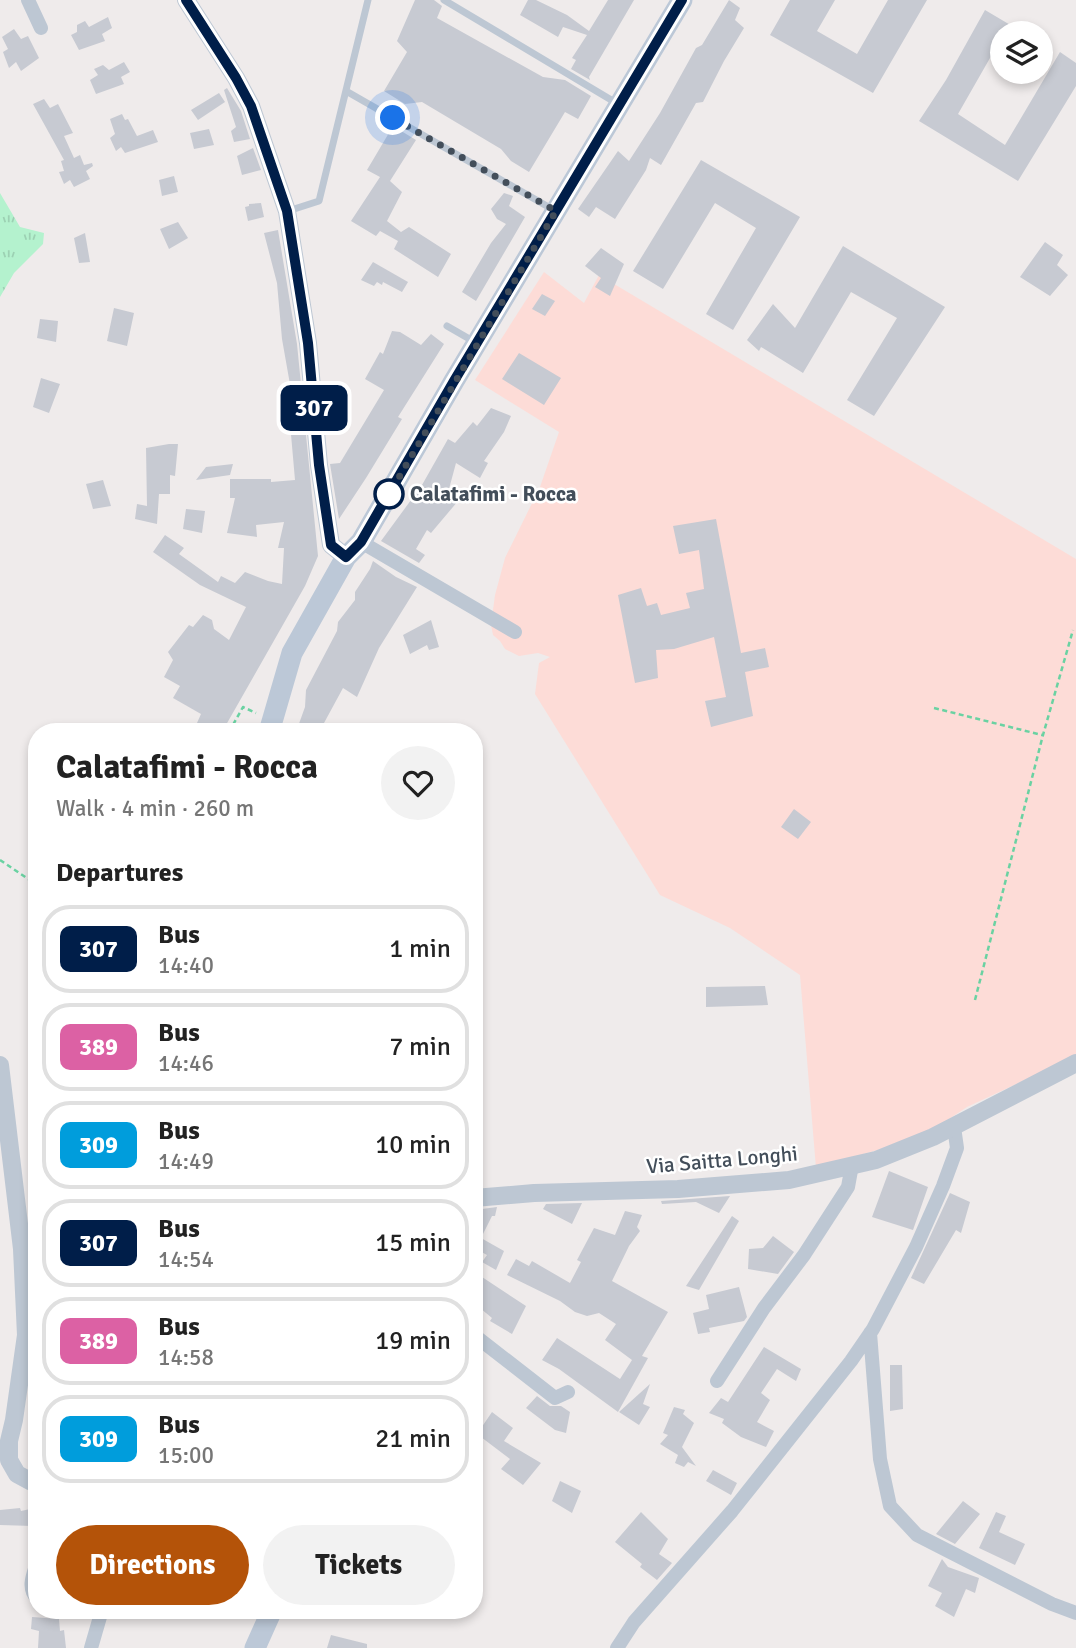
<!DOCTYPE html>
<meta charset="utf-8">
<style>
:root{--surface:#fff;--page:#f2f2f2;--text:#222;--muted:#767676;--line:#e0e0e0;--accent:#b45309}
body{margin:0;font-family:Signika,sans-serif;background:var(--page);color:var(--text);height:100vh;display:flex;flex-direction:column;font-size:26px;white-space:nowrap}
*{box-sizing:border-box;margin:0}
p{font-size:23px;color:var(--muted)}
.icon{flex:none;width:38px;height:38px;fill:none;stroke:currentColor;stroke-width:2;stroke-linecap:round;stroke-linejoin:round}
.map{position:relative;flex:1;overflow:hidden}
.side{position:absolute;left:28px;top:723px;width:455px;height:896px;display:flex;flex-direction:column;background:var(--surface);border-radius:28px;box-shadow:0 4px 10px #0003}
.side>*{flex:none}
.badge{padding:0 14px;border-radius:10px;font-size:24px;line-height:46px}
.tools{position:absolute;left:990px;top:21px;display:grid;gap:14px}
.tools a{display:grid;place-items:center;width:63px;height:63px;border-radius:50%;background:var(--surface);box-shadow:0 4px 10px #0003;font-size:35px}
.you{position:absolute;width:35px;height:35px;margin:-18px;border:5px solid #fff;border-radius:50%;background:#1a73e8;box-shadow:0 0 0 10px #1a73e833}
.map>.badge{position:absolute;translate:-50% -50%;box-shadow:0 0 0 4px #fff}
h2{padding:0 28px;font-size:26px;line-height:63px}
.round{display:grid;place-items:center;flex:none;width:74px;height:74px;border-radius:37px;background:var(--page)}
.summary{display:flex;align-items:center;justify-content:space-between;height:119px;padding:0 28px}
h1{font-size:33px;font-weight:700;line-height:52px}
.cta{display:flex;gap:14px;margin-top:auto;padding:14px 28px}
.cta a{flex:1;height:80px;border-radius:42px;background:var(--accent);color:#fff;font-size:28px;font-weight:700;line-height:80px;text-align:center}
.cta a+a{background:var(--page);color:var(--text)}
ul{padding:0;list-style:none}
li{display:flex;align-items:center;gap:21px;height:88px;margin:0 14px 10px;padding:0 14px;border:4px solid var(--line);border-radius:28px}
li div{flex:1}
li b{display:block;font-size:26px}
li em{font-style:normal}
li .badge{min-width:77px;font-weight:700;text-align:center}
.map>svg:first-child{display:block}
</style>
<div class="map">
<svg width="1076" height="1648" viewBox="0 0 1076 1648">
<defs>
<pattern id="grass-tufts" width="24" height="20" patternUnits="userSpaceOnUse" patternTransform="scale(1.75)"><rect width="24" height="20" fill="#b4f2ce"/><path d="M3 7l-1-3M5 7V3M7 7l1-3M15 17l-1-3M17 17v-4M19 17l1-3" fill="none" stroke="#9cd1b3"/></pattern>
</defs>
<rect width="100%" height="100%" fill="#efebeb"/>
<path fill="#fddcd7" d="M544 272 584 303 599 275 1076 559V1056L967 1107 937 1127 908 1141 816 1168 800 975 730 928 660 895 535 694 539 663 550 657 538 653 519 656 505 649 500 641 493 635 491 625 495 595 505 558 540 487 559 432 475 380Z"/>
<path fill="url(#grass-tufts)" d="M0 193 20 227 44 233 43 244 14 273 0 297Z"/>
<path fill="#c7cad2" d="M415 0H434L442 6 437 18 543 77 565 80 591 96 578 119 565 112 529 172 511 161 501 149 422 102 405 104 384 91 407 52 397 41Z
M528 0H536L567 15 589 31 608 0H634L589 77 590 80 571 69 576 60 572 58 587 35 563 27 558 37 520 15Z
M729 0 740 8 735 20 744 28 724 61 703 102 696 103 661 165 650 158 646 170 615 219 596 207 589 217 578 209 618 151 629 161 660 113 696 48 702 45Z
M790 0H835L817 31 857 54 888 0H927L873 93 770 35Z
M985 10 1024 33H1003V46L994 51 958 114 1005 145 1060 52 1076 63V86L1018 181 919 121 946 80Z
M108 17 112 28 102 34 105 41 79 50 71 35 77 32V25L85 21 89 27Z
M14 29 21 39 28 36 39 58 21 71 16 62 9 68 3 52 8 49 2 37Z
M124 62 130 72 121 77 124 84 96 94 90 80 98 75 94 69 103 65 109 70Z
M227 88 241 111 250 139 234 142 231 131 236 127 224 90Z
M219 93 225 102 198 120 191 110Z
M44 99 50 108 58 104 73 133 64 136 74 158 80 155 84 165 92 163 93 166 86 171 90 179 74 187 70 180 64 184 59 172 64 171 61 161 64 160 33 104Z
M122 114 125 120 128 119 137 136 153 130 158 142 125 153 121 147 116 151 110 138 115 134 110 119Z
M393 126 416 140 390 181 402 192 387 221 401 232 409 227 451 254 438 277 394 249 398 241 380 231 376 236 351 221 380 177 367 170Z
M209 129 214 145 194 149 190 133Z
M253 148 261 170 242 175 237 156Z
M701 160 800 217 733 330 706 314 756 228 715 203 663 289 633 271Z
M174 176 178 192 162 196 159 180Z
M504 193 513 196 509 206 525 217 476 301 462 292 491 243 506 224 497 219 491 209Z
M261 203 264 217 248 221 245 207 249 206V204Z
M178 222 188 238 169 249 160 229Z
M278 230 297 344 318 556 305 586 222 732H193L201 714 173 698 180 686 164 677 173 660 168 652 189 625 193 627 203 615 212 620 214 629 229 640 246 607 200 585 153 552 165 535 184 548 179 554 218 582 221 576 235 583 245 572 268 581 282 584 284 548H278L284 522 256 525 257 537 227 533 235 498H230V479H271V482L295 480 290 423 282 424 281 410 293 408 291 390 282 339 277 283 264 233Z
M85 233 90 262 79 263 74 238Z
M1045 242 1063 255 1057 265 1068 275 1050 296 1020 277Z
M843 246 945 307 874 416 847 400 897 318 851 292 803 373 761 347 759 351 747 340 773 304 795 328Z
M601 248 624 264 610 296 595 287 601 278 585 266Z
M373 262 408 282 402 292 383 282 382 285 377 282 374 286 361 280Z
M542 294 555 301 545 316 532 309Z
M114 308 134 313 127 346 107 341Z
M40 319 58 321 56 342 37 338Z
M392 331 400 332 421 345 431 334 444 344 398 417 402 419 366 478 339 519 330 464 340 463 384 390 365 379 380 352 383 354Z
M519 353 561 378 544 405 502 379Z
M41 378 60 384 49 413 33 407Z
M491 408 511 416 504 432 484 461 488 463 480 478 456 463 449 489 460 494 458 501 431 533 427 530 416 549 425 555 419 563 381 541 422 485 448 439 455 443 473 422 477 426Z
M169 444H178L175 476 170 475V494H159L157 524 135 519 137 504 147 506 146 448Z
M233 464 230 475 196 480 206 467Z
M103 480 111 506 93 509 86 484Z
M186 509 205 511 202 533 183 529Z
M716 519 741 653 765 648 769 667 745 672 753 716 711 727 705 701 726 697 714 637 674 649 656 650 658 678 635 683 618 595 641 588 647 606 657 603 661 615 690 608 686 593 704 589 699 550 679 554 673 526Z
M373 561 396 577 417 587 379 648 357 697 343 688 324 723H318L314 732H296L305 707 306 690 337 631 338 622 355 600V592L370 569Z
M431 620 439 647 429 650 427 645 410 654 403 635Z
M794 809 811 822 798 839 781 827Z
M765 986 768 1005 706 1007V987Z
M889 1171 928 1187 913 1230 872 1217Z
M950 1193 970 1202 961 1233 956 1230 924 1284 911 1278Z
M730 1196 719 1213 696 1202 662 1204 661 1201Z
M582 1203 572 1224 543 1209 546 1204Z
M497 1207 495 1216H492L481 1238 504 1251 496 1270 482 1262 487 1255 476 1249 474 1253V1216L478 1219 482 1209Z
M625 1211 642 1215 637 1227 640 1231 629 1246 612 1281 668 1312 642 1356 648 1358 618 1412 559 1369 542 1360 557 1338 620 1379 632 1360 605 1340 616 1324 599 1313 587 1316 575 1312 560 1301 507 1275 516 1259 529 1266 532 1261 570 1283 581 1262 577 1260 594 1228 615 1235Z
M732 1216 739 1221 699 1290 686 1286Z
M773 1236 794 1252 778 1274 748 1269 749 1249 763 1248Z
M482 1277 526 1306 512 1334 490 1321 492 1318 474 1303V1287Z
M739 1287 747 1317 744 1321 709 1328 710 1332 698 1334 693 1313 709 1309 706 1295Z
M764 1347 801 1369 796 1381 777 1369 761 1393 770 1400 757 1422 774 1431 766 1447 741 1437 722 1423 724 1419 709 1413 721 1398 728 1402Z
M890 1365H902L903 1409 890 1411Z
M650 1384 643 1404 650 1407 639 1425 619 1412Z
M537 1396 550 1406H561L570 1412 566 1433 555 1430 526 1408Z
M674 1407 685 1410 683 1414 694 1423 682 1447 696 1466 688 1462 684 1467 675 1463 678 1455 660 1444 668 1435 663 1433Z
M492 1412 513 1428 504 1441 541 1463 523 1485 501 1469 510 1459 477 1434Z
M713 1470 737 1483 731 1495 706 1481Z
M560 1481 581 1491 572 1513 552 1501Z
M963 1501 980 1514 955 1544 936 1534Z
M20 1508 21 1511 30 1509 33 1526 0 1525V1510Z
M641 1512 668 1539 659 1554 672 1563 657 1580 640 1567 642 1564 615 1542Z
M996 1512 1006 1516 999 1532 1025 1544 1015 1565 979 1548Z
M942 1559 948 1567 979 1578 975 1593 966 1589 954 1617 935 1606 942 1593 928 1586Z
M32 1617 59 1619 60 1631 64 1630 66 1648H38L39 1631 31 1629Z
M331 1635 367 1644V1648H327Z"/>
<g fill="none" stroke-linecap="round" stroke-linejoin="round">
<path stroke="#6ad2a2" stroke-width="2.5" stroke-dasharray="5 3.5" stroke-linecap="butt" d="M934 708 1042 735
M229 732 243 707 256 713
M0 860 37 885
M975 1000 1043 735 1073 630"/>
<path stroke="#bdc7d3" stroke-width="7" d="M444 0 618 104
M346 91 552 209
M288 211 319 201 368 0
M447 326 473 341"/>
<path stroke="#bdc7d3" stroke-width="14" d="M28 0 41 28
M361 542 515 632
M870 1333 880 1459 890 1506 917 1535 1052 1604 1076 1613
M474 1335 555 1398 568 1392
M717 1381 764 1308 804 1255 848 1187 852 1165
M37 1563C33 1575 27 1588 37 1598
M91 1648 102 1610
M617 1648 634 1622 732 1511 851 1361 873 1329 916 1247 943 1186 957 1148 954 1127"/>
<path stroke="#bdc7d3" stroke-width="18" d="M186 0 236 78 251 106 287 211 308 343 319 465 331 545 346 557
M0 1065 22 1249 26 1335 14 1420 9 1441V1460L17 1474 30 1481 37 1482
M474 1198 534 1193 678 1189 789 1180 876 1160 933 1137 1076 1063"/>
<path stroke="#bcc8d7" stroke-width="21" d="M269 732 292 653 346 557 361 542 454 381 682 0
M255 1648 272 1610"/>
</g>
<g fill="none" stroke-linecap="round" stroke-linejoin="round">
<g stroke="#fff" stroke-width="16">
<path id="line" d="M186 0 236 78 251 106 287 211 308 343 319 465 331 545 346 557 361 542 454 381 682 0"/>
</g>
<use href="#line" stroke="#001e49" stroke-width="10"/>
<path stroke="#434e5a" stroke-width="7" stroke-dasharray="0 12.6" d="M389 494 388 496 556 211 393 118"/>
</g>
<circle fill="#fff" stroke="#001e49" stroke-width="3.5" cx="389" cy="494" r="14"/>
<g text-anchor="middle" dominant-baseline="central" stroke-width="5" stroke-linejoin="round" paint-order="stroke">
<g font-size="21" font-weight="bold" fill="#434e5a" stroke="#fff" text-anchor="start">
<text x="410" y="494">Calatafimi - Rocca</text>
</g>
<g font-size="21" fill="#434e5a" stroke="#fff">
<text transform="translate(722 1160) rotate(-5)">Via Saitta Longhi</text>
</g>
</g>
</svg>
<div class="tools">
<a><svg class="icon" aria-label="layers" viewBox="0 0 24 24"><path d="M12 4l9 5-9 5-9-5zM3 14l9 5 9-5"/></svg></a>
</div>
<div class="you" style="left:393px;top:118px"></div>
<b class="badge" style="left:314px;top:408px;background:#001e49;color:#fff">307</b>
<section class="side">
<div class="summary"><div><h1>Calatafimi - Rocca</h1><p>Walk · 4 min · 260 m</p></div><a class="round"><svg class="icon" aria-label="heart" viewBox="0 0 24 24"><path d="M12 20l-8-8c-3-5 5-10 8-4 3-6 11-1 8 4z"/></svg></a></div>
<h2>Departures</h2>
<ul>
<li><span class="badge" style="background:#001e49;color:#fff">307</span><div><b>Bus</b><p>14:40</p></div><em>1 min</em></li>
<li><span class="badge" style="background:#dc61a4;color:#fff">389</span><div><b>Bus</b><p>14:46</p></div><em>7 min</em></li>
<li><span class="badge" style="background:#009ddc;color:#fff">309</span><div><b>Bus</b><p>14:49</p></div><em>10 min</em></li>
<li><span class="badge" style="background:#001e49;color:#fff">307</span><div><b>Bus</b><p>14:54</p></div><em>15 min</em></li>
<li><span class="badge" style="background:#dc61a4;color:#fff">389</span><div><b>Bus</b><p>14:58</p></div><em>19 min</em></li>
<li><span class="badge" style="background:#009ddc;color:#fff">309</span><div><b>Bus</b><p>15:00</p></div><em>21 min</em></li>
</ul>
<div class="cta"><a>Directions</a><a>Tickets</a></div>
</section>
</div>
